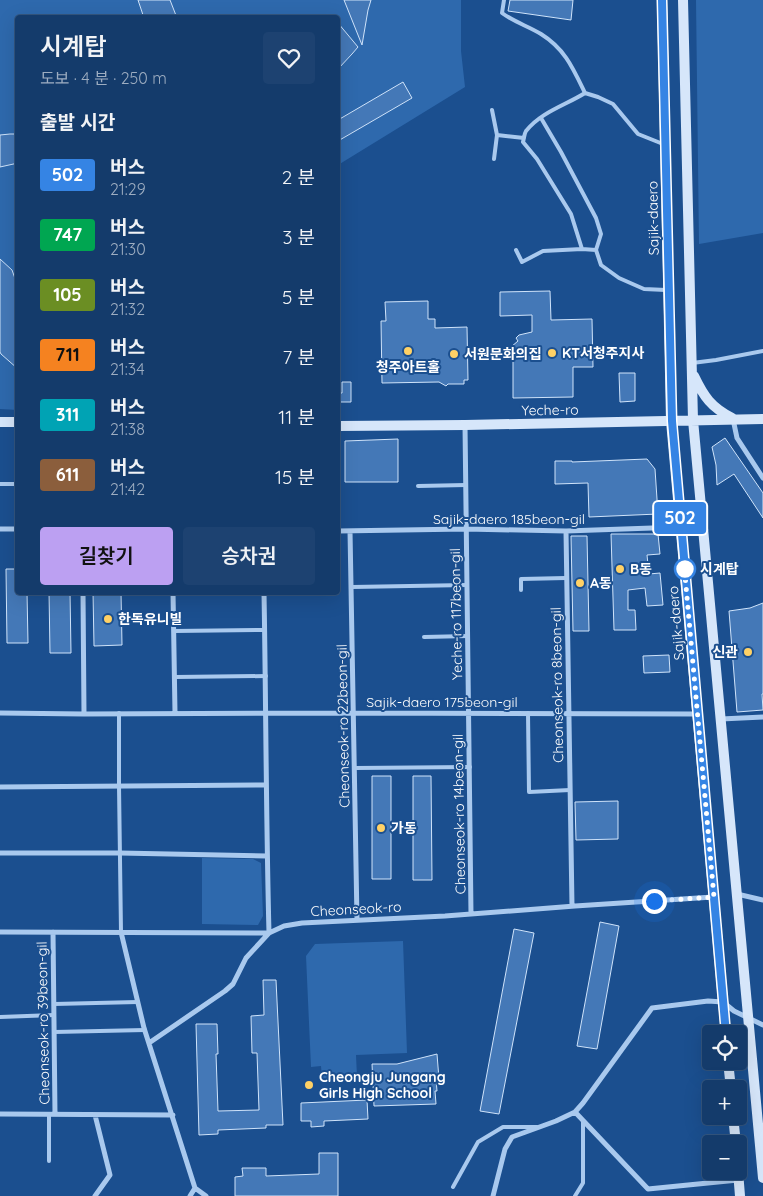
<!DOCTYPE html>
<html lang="ko">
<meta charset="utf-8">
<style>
:root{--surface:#143b6b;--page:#1d4271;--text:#f1f3f6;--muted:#9dadc1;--line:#33557e;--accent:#bca0f2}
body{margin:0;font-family:Quicksand,"Noto Sans KR",sans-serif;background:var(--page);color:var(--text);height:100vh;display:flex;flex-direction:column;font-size:19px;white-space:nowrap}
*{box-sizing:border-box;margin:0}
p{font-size:16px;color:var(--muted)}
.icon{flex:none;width:28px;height:28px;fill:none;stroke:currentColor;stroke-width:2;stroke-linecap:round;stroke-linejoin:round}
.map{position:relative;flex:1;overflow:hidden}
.drawer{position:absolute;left:15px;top:15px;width:325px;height:580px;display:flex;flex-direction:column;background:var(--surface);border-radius:5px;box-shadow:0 5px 20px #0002,0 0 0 1px var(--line)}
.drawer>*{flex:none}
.badge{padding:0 10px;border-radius:4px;font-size:18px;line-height:32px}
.buttons{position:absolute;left:702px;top:1025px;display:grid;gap:10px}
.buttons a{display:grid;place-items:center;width:45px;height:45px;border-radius:5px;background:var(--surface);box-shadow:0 5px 20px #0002,0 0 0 1px var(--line);font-size:25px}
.you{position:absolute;width:25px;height:25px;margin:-12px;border:4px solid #fff;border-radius:50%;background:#1a73e8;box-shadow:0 0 0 8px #1a73e833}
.map>.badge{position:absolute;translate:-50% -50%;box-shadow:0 0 0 2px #fff}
h2{padding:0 25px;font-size:19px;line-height:45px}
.round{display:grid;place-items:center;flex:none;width:52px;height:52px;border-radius:5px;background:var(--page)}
.head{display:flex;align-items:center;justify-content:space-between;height:85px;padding:0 25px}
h1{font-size:24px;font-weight:600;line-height:38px}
.primary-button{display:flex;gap:10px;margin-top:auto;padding:10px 25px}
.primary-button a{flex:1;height:58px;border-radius:5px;background:var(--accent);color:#111;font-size:20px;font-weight:600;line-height:58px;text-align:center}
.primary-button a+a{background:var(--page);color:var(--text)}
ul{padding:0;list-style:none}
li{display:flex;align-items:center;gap:15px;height:60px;padding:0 25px}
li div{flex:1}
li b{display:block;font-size:19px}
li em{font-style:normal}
li .badge{min-width:55px;font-weight:700;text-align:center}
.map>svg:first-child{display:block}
</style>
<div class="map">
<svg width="763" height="1196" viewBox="0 0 763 1196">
<rect width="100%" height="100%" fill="#1b4f8f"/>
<path fill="#2e69ad" d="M0 0H461V51L465 87 338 165V18H18V410L0 409Z
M696 0H763V233L699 244Z
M202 858 253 859 261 863 263 916 258 925 202 924Z
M403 941 407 1053 356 1055 357 1077 322 1078 321 1066 311 1067 306 956 315 944Z"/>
<path fill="#4478b7" stroke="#cfe3fa" d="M138 0H170L177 18H144Z
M344 0H371L368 10 362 45Z
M510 0H573L571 20 508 11Z
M338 23 358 47 352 54 338 69Z
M403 82 412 98 338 141V120Z
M10 134H18V163L0 167V135Z
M0 259 12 270 18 287V369L1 354 0 352Z
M550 291 551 320 592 319 593 367H573V397L513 398V360H511V347L518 341 516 338 519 335 532 332V315L500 316V292Z
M428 301V319H435V328L467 327 468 380H464V384H448L446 386 439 382 382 383 381 321H386L385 302Z
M619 373H635V401L620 402Z
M342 382H351V402H338V393H342Z
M725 438 763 493V518L734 474 717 485 716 465 712 447Z
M398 439V482H345V441Z
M647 459 655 469 658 514 589 517 588 483 555 484V461H572V462Z
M611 534H658L660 554 647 555 649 574 660 573 663 605 647 606 645 588 628 590V610H635L636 630H614Z
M571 536H587L589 631H573Z
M6 569H18V592H27L28 643H7Z
M49 592H70L71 653H50Z
M93 592H121L122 645 94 646Z
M763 603V694H762L763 710 737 712 729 611 750 608Z
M669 655 670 672 644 673 643 656Z
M372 776H391V879H372Z
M413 776H431L432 880H413Z
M618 801V839L576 840 575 802Z
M600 922 619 926 597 1049 577 1046Z
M514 929 534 933 499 1114 480 1111Z
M263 980H276L283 1125H266V1128L218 1130V1134L199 1135 196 1024H217L218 1054H216L218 1111 259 1110 257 1053H252L251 1016 264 1015Z
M437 1054 439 1079H436L437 1091H435L436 1104 374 1106 372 1064H397Z
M367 1100 368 1119 324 1121V1126L311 1127V1121H301V1103Z
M319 1153H338V1196H235V1177L243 1176 242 1168H266V1176L319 1174Z"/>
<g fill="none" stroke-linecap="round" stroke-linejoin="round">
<path stroke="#a9c9ee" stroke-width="4" d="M504 0 502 13C514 22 528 26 541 34 565 49 573 68 585 93L598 97 613 104 638 134 663 144
M492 110 497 135
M541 118 561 152 596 218 601 234 596 250 601 265 619 278 644 289 666 290
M494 159 497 135 524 138
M582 249 596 250
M516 250 522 262 543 251 582 249 571 214 537 159 523 142C524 139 524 134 526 131 541 112 566 105 585 93
M692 363 716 360 763 351
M0 484H18
M418 486 466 485
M352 587 467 585
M521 590V579L566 578
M174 631 265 630
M424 637 468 636
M175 677 266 676
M119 713V786L121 932
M528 713 529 792 570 790
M355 768 470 767
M54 1004 138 1002
M0 1017 54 1015
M54 1032 145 1030
M49 1114V1161
M453 1187 478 1142 503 1127H537
M575 1196 583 1183V1121"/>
<path stroke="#a9c9ee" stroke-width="5" d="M733 419 737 438 763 478
M465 425C466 588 470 751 471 914
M0 529H18
M338 531 466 529 566 531 681 527
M350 531 357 920
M566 531 572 906
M83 592 84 714
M173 592 175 713
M0 713 84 714 354 713 697 714
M721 719 763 717
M0 787 266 785
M0 853H120L267 856
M737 894 763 900
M0 932 269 933 284 926 302 923 445 916 575 906 713 897
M53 932 55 1114
M121 932 144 1028 195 1188 206 1196
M149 1043 225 991 233 984 246 958 269 933C266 819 266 706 264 592
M575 1112 648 1189 738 1180
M0 1114 173 1115
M95 1196 110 1175 95 1115
M190 1196 195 1188
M493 1196 505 1149 512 1137 556 1121 575 1112 583 1103 652 1008 708 1001 723 1002 734 1011 763 1025"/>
<path stroke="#d6e6fa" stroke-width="10" d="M662 0 671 421 726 1034
M683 0 693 420 763 1178
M694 376C704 397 711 407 732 418
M0 422H18
M338 426 465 425 763 419
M728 1061 731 1089
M733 1116 736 1144
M738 1171 740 1196"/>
</g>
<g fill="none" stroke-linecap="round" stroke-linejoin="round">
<g stroke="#fff" stroke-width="11">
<path id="line" d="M662 0 672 421 726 1034"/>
</g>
<use href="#line" stroke="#3584e4" stroke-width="8"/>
<path stroke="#fff" stroke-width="5" stroke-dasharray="0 9" d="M654 901 714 897 684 564 685 569"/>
</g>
<g fill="#ffd166" stroke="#1b4f8f" stroke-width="2">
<circle cx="408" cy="351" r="5"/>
<circle cx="552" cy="353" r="5"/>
<circle cx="454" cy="354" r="5"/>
<circle cx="620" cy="569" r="5"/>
<circle cx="580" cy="583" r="5"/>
<circle cx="108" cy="619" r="5"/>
<circle cx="748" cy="652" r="5"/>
<circle cx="381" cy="828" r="5"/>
<circle cx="309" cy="1085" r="5"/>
</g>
<circle fill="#fff" stroke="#3584e4" stroke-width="2.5" cx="685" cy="569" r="10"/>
<g text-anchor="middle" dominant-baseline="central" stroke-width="4" stroke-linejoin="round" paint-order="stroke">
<g font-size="14" fill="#fff" stroke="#1b4f8f">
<text transform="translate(653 218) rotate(-91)">Sajik-daero</text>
<text transform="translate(550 410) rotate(-1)">Yeche-ro</text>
<text x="509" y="519">Sajik-daero 185beon-gil</text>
<text transform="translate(456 614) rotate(-91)">Yeche-ro 117beon-gil</text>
<text transform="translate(676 623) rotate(-95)">Sajik-daero</text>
<text transform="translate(557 685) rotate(-91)">Cheonseok-ro 8beon-gil</text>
<text x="442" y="702">Sajik-daero 175beon-gil</text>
<text transform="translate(343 726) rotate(-91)">Cheonseok-ro 22beon-gil</text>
<text transform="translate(459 814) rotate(-91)">Cheonseok-ro 14beon-gil</text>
<text transform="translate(356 909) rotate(-3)">Cheonseok-ro</text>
<text transform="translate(43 1023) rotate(-91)">Cheonseok-ro 39beon-gil</text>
</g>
<g font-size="14" font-weight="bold" fill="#fff" stroke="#1b4f8f" text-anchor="start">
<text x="562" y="353">KT서청주지사</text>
<text x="464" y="354">서원문화의집</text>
<text x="408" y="367" text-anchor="middle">청주아트홀</text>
<text x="630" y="569">B동</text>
<text x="590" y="583">A동</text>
<text x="118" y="619">한독유니빌</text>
<text x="738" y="652" text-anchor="end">신관</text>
<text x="391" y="828">가동</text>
<text x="319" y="1077">Cheongju Jungang<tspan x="319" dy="16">Girls High School</tspan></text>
</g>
<g font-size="14" font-weight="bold" fill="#fff" stroke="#1b4f8f" text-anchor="start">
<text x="700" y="569">시계탑</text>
</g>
</g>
</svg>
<div class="buttons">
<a><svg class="icon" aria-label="locate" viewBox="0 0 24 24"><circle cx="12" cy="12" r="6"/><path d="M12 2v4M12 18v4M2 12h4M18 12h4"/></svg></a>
<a>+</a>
<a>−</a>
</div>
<div class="you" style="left:654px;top:901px"></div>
<b class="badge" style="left:680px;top:518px;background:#3584e4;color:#fff">502</b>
<section class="drawer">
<div class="head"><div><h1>시계탑</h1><p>도보 · 4 분 · 250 m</p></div><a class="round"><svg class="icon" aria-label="heart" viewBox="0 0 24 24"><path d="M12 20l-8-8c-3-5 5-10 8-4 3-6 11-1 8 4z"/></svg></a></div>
<h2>출발 시간</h2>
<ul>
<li><span class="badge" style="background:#3584e4;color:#fff">502</span><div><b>버스</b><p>21:29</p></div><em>2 분</em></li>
<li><span class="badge" style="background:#00a651;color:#fff">747</span><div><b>버스</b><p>21:30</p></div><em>3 분</em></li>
<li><span class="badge" style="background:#6b8e23;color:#fff">105</span><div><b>버스</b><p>21:32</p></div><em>5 분</em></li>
<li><span class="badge" style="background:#f58220;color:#111">711</span><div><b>버스</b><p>21:34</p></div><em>7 분</em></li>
<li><span class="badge" style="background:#00a3b4;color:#fff">311</span><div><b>버스</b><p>21:38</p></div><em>11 분</em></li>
<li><span class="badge" style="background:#8b5e3c;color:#fff">611</span><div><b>버스</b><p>21:42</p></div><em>15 분</em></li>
</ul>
<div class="primary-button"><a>길찾기</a><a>승차권</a></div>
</section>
</div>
